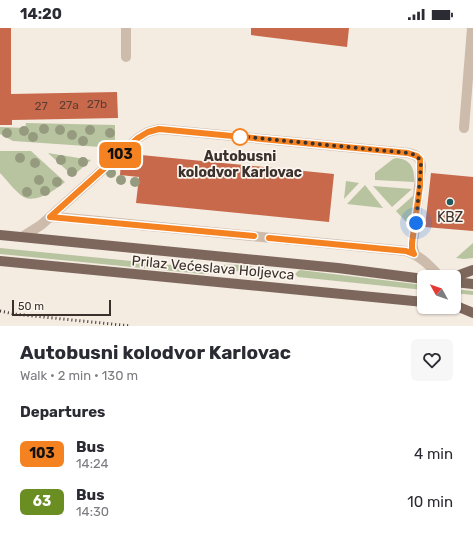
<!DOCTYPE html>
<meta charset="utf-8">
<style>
:root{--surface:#fff;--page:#f7f7f7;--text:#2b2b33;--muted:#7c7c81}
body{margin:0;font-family:Rubik,sans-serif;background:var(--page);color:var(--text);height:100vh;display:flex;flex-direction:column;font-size:15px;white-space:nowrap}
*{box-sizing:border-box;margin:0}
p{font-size:13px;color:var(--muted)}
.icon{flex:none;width:22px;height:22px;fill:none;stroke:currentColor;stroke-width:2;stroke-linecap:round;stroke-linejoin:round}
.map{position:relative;height:298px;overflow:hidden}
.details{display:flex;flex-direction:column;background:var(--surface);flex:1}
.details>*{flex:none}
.badge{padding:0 8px;border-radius:6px;font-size:14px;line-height:26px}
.needle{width:26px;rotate:310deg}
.tools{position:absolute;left:417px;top:242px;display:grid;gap:8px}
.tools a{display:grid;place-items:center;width:44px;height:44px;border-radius:6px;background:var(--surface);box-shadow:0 1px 3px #0004;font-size:20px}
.scale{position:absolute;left:12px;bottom:10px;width:99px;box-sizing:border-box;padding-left:4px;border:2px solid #3b302b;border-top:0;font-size:11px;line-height:14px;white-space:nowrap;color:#3b302b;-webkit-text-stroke:3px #fbf5ee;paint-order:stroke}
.you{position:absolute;width:20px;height:20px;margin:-10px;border:3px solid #fff;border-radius:50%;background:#1a73e8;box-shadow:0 0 0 6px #1a73e833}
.map>.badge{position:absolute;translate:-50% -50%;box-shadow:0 0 0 2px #fff}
h2{padding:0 20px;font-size:15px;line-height:36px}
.round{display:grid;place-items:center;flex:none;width:42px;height:42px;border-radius:6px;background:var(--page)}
.summary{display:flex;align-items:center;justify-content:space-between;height:68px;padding:0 20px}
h1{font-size:19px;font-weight:700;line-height:30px}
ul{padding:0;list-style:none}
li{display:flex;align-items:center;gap:12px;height:48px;padding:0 20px}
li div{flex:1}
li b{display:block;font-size:15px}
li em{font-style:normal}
li .badge{min-width:44px;font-weight:700;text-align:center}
.status{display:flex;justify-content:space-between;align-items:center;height:28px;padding:0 20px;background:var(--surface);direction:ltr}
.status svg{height:11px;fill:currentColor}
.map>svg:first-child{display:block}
</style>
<div class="status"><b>14:20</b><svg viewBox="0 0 49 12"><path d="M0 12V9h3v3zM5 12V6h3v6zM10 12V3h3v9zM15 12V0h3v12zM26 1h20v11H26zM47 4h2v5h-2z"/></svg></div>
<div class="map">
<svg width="473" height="298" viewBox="0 0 473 298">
<rect width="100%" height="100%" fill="#f4ebe1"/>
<path fill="#b8c4a0" d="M26 95 115 97V120L13 113 0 106V99L25 100Z
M0 123H31L65 154C55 162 35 177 22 168 14 162 7 152 0 145Z
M48 125 91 132 73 148Z
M396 130C411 131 415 141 414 154L375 152V145L393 131Z
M346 153 359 155 344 171Z
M365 157 383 180 347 176Z
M373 158 412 161 392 179Z
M415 166 410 198 396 183Z
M473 215V230L464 231 456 230Z
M0 220 192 239C207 239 246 233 257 241L256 243 254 244 231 243 203 246 0 226Z
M300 242 424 257V262L298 249 295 246 298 243Z
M454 261 473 263V267L454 265Z"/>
<path fill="#c8694b" d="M0 0H11V66L117 64 118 90 12 92V97H0Z
M251 0H349L347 19 251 7Z
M141 127 334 146 329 194 136 175 139 149 120 147 121 134 127 129 141 130Z
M431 145 473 149V203L425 199Z"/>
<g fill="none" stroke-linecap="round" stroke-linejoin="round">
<path stroke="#cdbbac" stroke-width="10" d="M126 29V0
M464 100 472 0
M50 189 138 110 148 104 159 101 408 125C417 127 420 129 421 138L414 208C412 215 412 219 415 226
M22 209 41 197 50 189 67 190 406 223C421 228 430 238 440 249"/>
<path stroke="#7d675c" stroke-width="10" d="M0 207 338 240 424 251
M0 233 424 274
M454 249 473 242
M454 254 473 256
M454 277 473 285"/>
<path stroke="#3b302b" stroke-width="3" stroke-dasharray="1 3" stroke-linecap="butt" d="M0 283 14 286 131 298"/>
</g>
<g fill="#969b7f">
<circle cx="44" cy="101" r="5"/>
<circle cx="60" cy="102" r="5"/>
<circle cx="90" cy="102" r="5"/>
<circle cx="24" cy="103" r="5"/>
<circle cx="7" cy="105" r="5"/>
<circle cx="110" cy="105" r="5"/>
<circle cx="72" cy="107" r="5"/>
<circle cx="33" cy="109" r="5"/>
<circle cx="83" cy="113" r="5"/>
<circle cx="20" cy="130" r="5"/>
<circle cx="138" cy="130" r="5"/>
<circle cx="125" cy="131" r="5"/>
<circle cx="61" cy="132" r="5"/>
<circle cx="83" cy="134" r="5"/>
<circle cx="35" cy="135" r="5"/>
<circle cx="72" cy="144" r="5"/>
<circle cx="111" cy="145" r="5"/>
<circle cx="39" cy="152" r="5"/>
<circle cx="121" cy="152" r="5"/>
<circle cx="57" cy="154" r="5"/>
<circle cx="135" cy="154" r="5"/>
<circle cx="45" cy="163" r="5"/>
<circle cx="27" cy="164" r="5"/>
</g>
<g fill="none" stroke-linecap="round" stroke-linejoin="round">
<g stroke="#fff" stroke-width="9">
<path id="line" d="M254 208 50 189 138 110 148 104 159 101 408 125 417 128 420 131V158L412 215V221L414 226 406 223 269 210"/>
</g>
<use href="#line" stroke="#f58220" stroke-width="6"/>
<path stroke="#3b302b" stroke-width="4" stroke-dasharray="0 7.2" d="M240 109 237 108 408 125C417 127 420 129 421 138L416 195"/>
</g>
<circle fill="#fff" stroke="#f58220" stroke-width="2" cx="240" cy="109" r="8"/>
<circle fill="#1f5a5e" stroke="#fbf5ee" stroke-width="1.5" cx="450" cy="174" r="4"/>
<g text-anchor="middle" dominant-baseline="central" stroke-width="3.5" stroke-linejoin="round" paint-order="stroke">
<g font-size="12" fill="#5e3e33">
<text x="97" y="76">27b</text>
<text x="69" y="77">27a</text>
<text x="41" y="78">27</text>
</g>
<g font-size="14" font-weight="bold" fill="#3b302b" stroke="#fbf5ee">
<text x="240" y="128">Autobusni<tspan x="240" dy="16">kolodvor Karlovac</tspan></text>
</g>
<g font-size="14" fill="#3b302b" stroke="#fbf5ee">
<text x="450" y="189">KBZ</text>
</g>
<g font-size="14" fill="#3b302b" stroke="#fbf5ee">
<text transform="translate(213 240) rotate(5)">Prilaz Većeslava Holjevca</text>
</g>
</g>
</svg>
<div class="tools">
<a><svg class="needle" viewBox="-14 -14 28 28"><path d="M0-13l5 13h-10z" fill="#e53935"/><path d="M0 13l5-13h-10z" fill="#7c7c81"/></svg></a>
</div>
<div class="scale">50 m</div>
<div class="you" style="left:416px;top:195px"></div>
<b class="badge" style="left:120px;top:127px;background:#f58220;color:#111">103</b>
</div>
<section class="details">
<div class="summary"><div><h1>Autobusni kolodvor Karlovac</h1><p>Walk · 2 min · 130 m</p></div><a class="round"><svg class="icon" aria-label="heart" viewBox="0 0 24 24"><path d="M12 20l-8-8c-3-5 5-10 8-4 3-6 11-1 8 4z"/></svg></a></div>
<h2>Departures</h2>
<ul>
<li><span class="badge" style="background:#f58220;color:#111">103</span><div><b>Bus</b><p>14:24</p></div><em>4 min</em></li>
<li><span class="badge" style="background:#6b8e23;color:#fff">63</span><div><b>Bus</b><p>14:30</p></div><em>10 min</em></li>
</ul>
</section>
